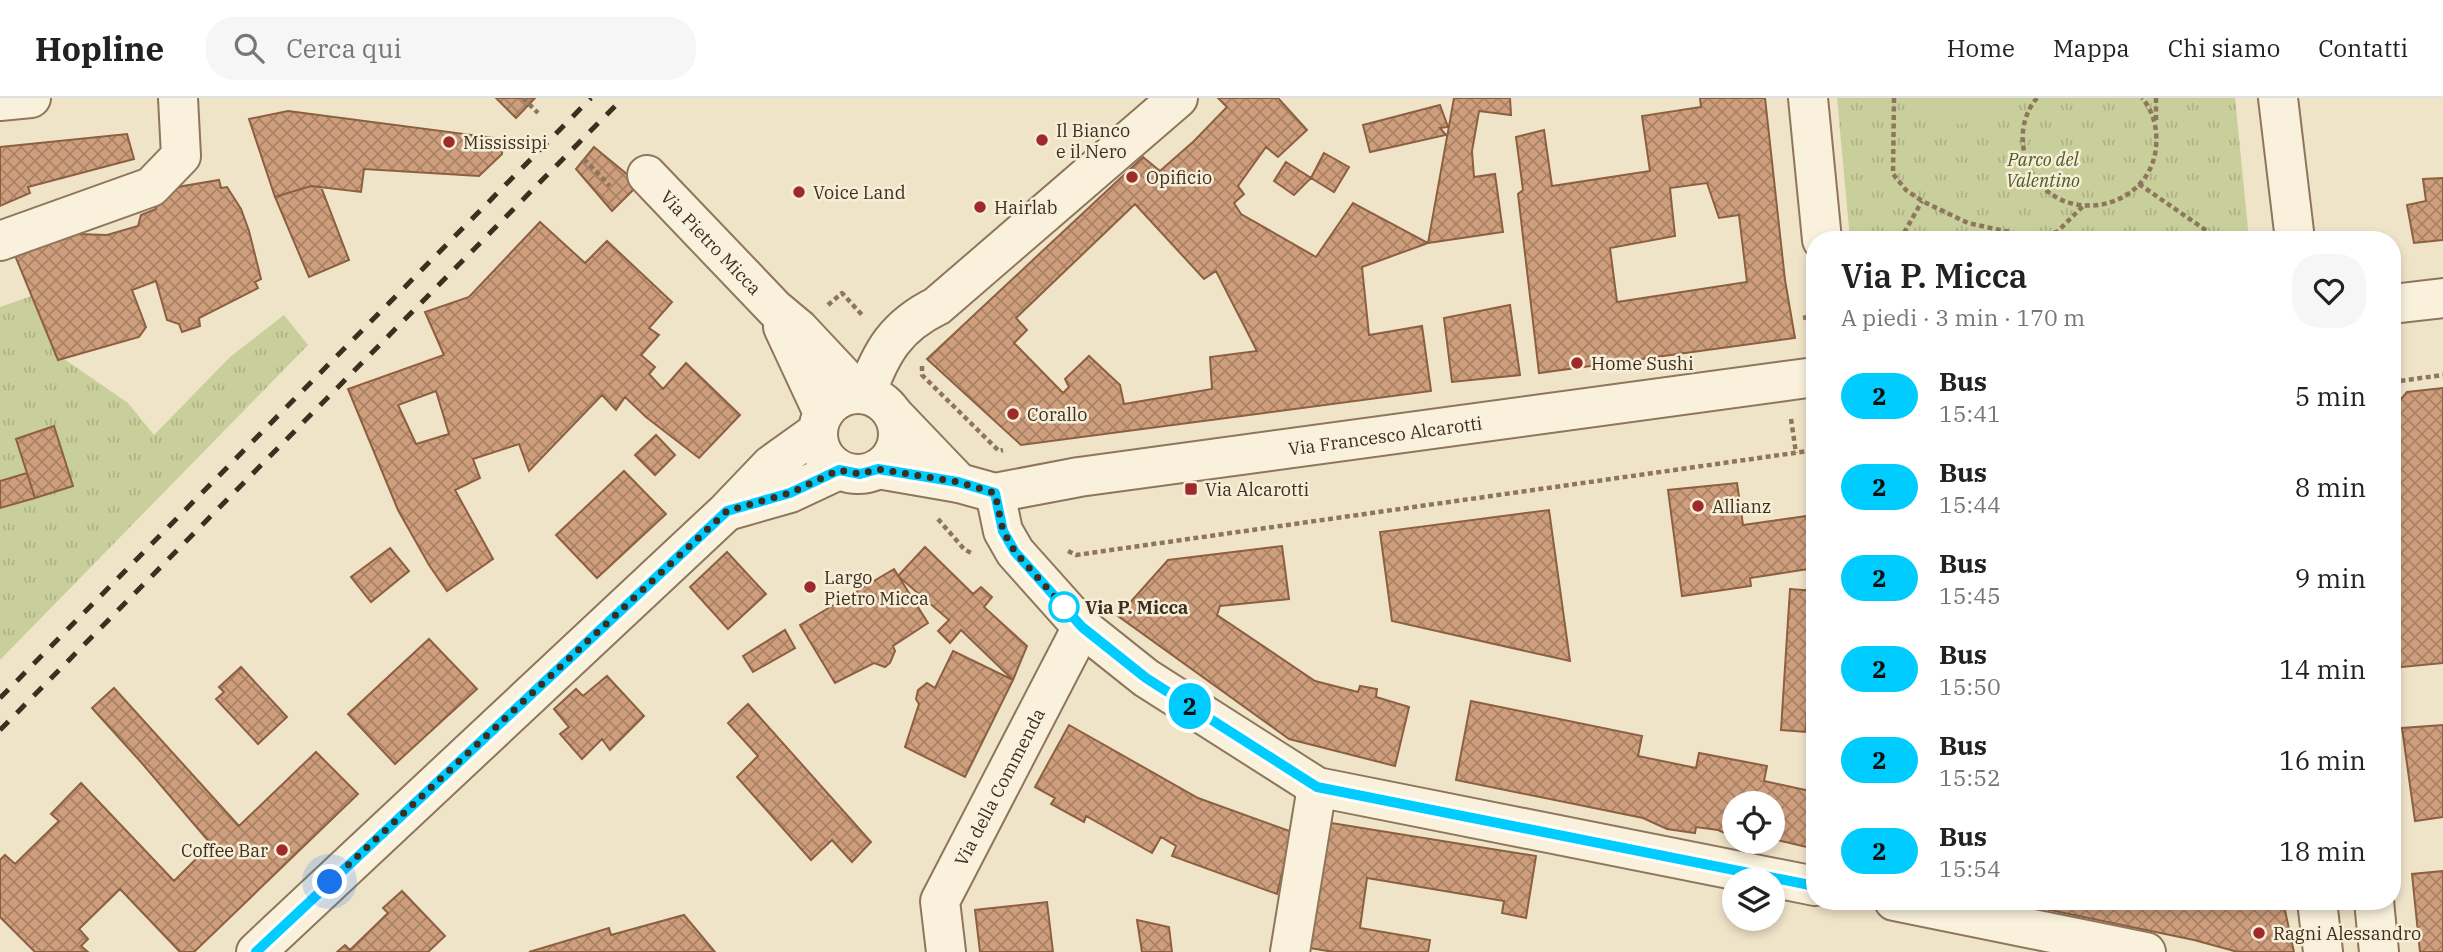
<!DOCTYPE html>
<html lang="it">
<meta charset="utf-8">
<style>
:root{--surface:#fff;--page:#f6f6f6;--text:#222;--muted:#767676;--line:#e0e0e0}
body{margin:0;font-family:"IBM Plex Serif",serif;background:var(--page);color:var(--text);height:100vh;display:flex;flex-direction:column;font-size:26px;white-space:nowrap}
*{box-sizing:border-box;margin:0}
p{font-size:23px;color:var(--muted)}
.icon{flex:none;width:38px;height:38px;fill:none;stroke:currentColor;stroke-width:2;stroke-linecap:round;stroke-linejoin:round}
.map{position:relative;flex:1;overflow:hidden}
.drawer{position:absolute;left:1806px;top:133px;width:595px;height:679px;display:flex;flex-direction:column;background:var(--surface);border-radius:28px;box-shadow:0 4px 10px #0003}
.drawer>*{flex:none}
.badge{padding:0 14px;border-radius:23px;font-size:24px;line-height:46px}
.controls{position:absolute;left:1722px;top:693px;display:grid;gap:14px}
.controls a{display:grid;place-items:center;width:63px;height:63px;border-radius:50%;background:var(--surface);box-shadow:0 4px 10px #0003;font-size:35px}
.you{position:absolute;width:35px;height:35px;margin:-18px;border:5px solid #fff;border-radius:50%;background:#1a73e8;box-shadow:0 0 0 10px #1a73e833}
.map>.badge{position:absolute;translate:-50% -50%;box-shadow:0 0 0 4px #fff}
.round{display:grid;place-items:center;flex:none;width:74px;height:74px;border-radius:28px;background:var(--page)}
.head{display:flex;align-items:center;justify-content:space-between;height:119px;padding:0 35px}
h1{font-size:33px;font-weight:600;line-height:52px}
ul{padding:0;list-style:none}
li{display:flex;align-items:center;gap:21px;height:91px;padding:0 35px}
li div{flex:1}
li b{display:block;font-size:26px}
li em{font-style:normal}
li .badge{min-width:77px;font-weight:700;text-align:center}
header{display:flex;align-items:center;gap:42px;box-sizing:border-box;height:98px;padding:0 35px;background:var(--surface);border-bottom:2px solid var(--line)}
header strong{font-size:33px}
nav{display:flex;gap:38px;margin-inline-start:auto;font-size:24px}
.search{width:490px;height:63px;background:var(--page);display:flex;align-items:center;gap:18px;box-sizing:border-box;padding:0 24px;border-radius:28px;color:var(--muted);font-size:26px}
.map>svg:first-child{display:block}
</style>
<header>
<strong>Hopline</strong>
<div class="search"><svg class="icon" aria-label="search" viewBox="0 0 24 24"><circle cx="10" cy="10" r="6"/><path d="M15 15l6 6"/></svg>Cerca qui</div>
<nav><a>Home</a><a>Mappa</a><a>Chi siamo</a><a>Contatti</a></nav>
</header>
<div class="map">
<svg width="2443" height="854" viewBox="0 0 2443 854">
<defs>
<pattern id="grass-tufts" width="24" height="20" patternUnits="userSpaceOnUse" patternTransform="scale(1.75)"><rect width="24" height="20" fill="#c9cf9b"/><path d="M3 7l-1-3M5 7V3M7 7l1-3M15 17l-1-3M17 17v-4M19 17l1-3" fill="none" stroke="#aeb285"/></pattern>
<pattern id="building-cross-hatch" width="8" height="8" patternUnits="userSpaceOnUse" patternTransform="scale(1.75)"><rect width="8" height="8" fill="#cf9f7d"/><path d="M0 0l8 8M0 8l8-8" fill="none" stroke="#a98266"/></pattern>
</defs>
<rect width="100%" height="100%" fill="#f0e4c8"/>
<path fill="url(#grass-tufts)" d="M1837 0H2235L2249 141 1850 142Z
M31 198 54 254 128 305 154 337 230 259 284 217 308 247 0 562V209Z"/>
<path fill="#c9cf9b" d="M1927 0H1991L1993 22 1931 29Z"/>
<path fill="url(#building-cross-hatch)" stroke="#8d5f41" stroke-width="2" fill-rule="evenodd" d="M496 0H535L516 20Z
M1218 0H1278L1307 32 1278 59 1266 49 1238 88 1244 96 1234 105 1241 116 1316 159 1353 105 1428 145 1362 169 1369 237 1422 228 1431 293 1021 347 927 261 1143 59 1160 73 1194 43 1227 9ZM1135 106 1204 181 1216 173 1257 253 1210 259 1212 291 1124 306 1120 287 1089 258 1065 281 1069 289 1063 295 1014 245 1027 232 1016 220Z
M1454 0H1510L1511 17 1479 13 1472 53 1474 79 1495 76 1503 134 1428 145Z
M1700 0H1765L1785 182 1795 240 1539 275 1518 96 1523 92 1516 39 1544 32 1552 88 1650 73 1642 18 1701 9ZM1707 85 1719 120 1739 117 1747 184 1617 204 1610 150 1675 138 1670 90Z
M1440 7 1448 29 1440 30 1446 37 1370 54 1363 27Z
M288 13 503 41 502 56 479 78 364 71 361 94 311 88 275 99 249 21Z
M127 36 134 61 28 89 30 95 0 108V49Z
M594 49 639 86 612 113 576 71Z
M1324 55 1349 69 1334 94 1311 80Z
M1286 64 1311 80 1294 97 1274 83Z
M2443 80V142L2414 145 2407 107 2426 103 2423 81Z
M219 82 221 90 227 89 241 111 249 133 261 181 255 184 258 190 199 220 200 228 182 234 179 226 167 222 156 183 132 192 146 229 139 239 58 262 14 155 73 127 78 136 107 137 138 128 141 117 156 111 153 98 183 88Z
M311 88 321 89 349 162 309 179 275 99Z
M540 124 585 165 607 143 672 204 649 230 659 237 641 257 655 269 649 276 663 291 686 265 740 317 699 360 646 319 625 299 616 312 602 297 529 373 519 346 473 361 480 380 455 392 493 461 447 493 429 467 398 412 348 291 444 257 425 214 469 199ZM436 293 449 336 416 346 398 307Z
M1510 207 1520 277 1452 284 1444 220Z
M2443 290V565L2392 570V312L2407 294Z
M54 328 73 388 35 400 16 341Z
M656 337 675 357 655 377 635 357Z
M624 373 666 416 597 480 556 437Z
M27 375 35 400 0 410V383Z
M1737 385 1743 427 1814 417 1815 470 1750 480 1751 488 1682 498 1668 392Z
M1549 412 1570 563 1392 523 1380 434Z
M1282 448 1289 501 1220 508 1217 517 1315 583 1358 594 1360 588 1377 591 1376 599 1409 609 1395 668 1289 641 1118 518 1168 462Z
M925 449 973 496 981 489 992 499 984 509 1027 548 1013 582 961 532 950 545 938 533 949 522 898 478Z
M390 450 409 473 371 504 351 479Z
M727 454 766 496 728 531 690 489Z
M894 471 928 525 893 548 895 553 890 565 885 569 874 565 835 585 800 527Z
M1790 491 1815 493V560L1809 559 1806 634 1781 632Z
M785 532 795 550 753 574 743 558Z
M429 541 477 591 395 666 348 616Z
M953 553 1013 582 965 679 905 649 919 606 916 601 918 592 927 585 935 590Z
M241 569 287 619 258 646 216 601 224 594 219 589Z
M607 578 644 618 610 652 602 641 582 661 560 636 569 629 554 611 576 591 583 598Z
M114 590 239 728 316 654 358 696 194 854H180L120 791 79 831 88 841 81 848 88 854H35L0 819V762L5 757 15 766 59 723 51 716 81 685 174 783 211 746 140 663 92 610Z
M1471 603 1642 638 1638 658 1696 670 1699 655 1767 668 1764 683 1815 694V751L1773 741V705H1734V739L1718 732 1696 729 1695 735 1667 731 1643 720 1456 682Z
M748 606 871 744 852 764 832 742 811 762 737 679 758 658 728 625Z
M1069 627 1198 700 1292 734 1277 796 1172 758 1176 748 1161 739 1152 755 1086 718 1084 724 1051 706 1055 700 1035 689Z
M2443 627V719L2415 723 2402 630Z
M1325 724 1536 758 1526 820 1502 815 1504 803 1367 780 1360 830 1430 842 1428 854H1334L1303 849Z
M2443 773V854H2420L2412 776Z
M402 793 445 838 428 854H337L345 847 350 852 388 815 383 810Z
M2007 803H2283L2294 854H2238L2194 842Z
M1047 804 1053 854H980L975 812Z
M684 817 715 854H529L609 830 611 837Z
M1137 822 1169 829 1172 854H1142Z"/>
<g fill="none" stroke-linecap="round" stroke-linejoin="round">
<g stroke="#8d765c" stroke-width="42">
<g id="minor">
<path d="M1808 0 1822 142"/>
<path d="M2278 0 2295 142"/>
<path d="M0 3 31 0"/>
<path id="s1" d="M647 77 775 211 799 231 859 295"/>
<path d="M0 143 151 89 181 58 178 0"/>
<path d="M2392 206 2443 200"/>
<path d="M783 229 823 315"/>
<path d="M893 316 959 385"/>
<path id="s2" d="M878 371 959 385 995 395 1079 379 1815 279"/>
<path d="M995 395 1003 433 1015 454 1082 529 1146 580 1317 689 1815 788"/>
<path d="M1894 803 2146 854"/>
<path d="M2317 803 2323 854"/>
<path d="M2374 803 2379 854"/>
<path id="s3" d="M946 854 940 803 1082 529"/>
<path d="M1290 854 1317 689"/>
</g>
</g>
<g stroke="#8d765c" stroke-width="42">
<path id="tertiary" d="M818 336a40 40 0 1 1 80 0a40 40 0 1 1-80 0Z
M866 296C881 254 896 228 937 208L1178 0
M727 413 790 395 839 372
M256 854 727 413 771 367 817 334"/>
</g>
<path stroke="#8d765c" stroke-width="4.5" stroke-dasharray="5 3.5" stroke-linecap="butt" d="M523 0 538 15
M1894 0 1893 76 1906 92 1922 103 1968 125 2032 139 2057 134 2083 108
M2037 0C2023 16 2019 40 2026 60 2049 137 2164 115 2156 34 2155 22 2150 9 2142 0
M2156 22V0
M584 61 610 88
M2139 86 2220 142
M1900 142 1922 103
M828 207 842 195 864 219
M1803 220 1813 218
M922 268V277L999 353 1003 352
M2392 284 2443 277
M1791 321 1796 355
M938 421 964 451 971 455
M1068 453 1076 457 1815 352"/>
<use href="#minor" stroke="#faf1dc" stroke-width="38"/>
<use href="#tertiary" stroke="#faf1dc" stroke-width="38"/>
<path stroke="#3d2e20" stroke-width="5" stroke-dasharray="12 12" stroke-linecap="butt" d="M0 600 591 0
M0 632 623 0"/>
</g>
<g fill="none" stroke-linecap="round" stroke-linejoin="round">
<g stroke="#fff" stroke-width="16">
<path id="line" d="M256 854 727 413 790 395 839 372 860 376 878 371 958 384 995 395 1003 433 1015 454 1082 529 1146 580 1317 689 1815 788"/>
</g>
<use href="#line" stroke="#0cf" stroke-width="10"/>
<path stroke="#3d2e20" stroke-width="7" stroke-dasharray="0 12.6" d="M330 784 727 413 790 395 839 372 860 376 878 371 958 384 995 395 1003 433 1015 454 1064 509"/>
</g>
<g fill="#9e2a2b" stroke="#f7eed8" stroke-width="2.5">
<circle cx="1042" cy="42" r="7"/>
<circle cx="449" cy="44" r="7"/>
<circle cx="1132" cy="79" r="7"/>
<circle cx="799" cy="94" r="7"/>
<circle cx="980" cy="109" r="7"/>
<circle cx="1577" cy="265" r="7"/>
<circle cx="1013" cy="316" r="7"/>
<rect x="1184" y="384" width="14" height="14" rx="3.5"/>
<circle cx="1698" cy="408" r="7"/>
<circle cx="810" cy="489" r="7"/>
<circle cx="282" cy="752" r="7"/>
<circle cx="2259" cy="835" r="7"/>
</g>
<circle fill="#fff" stroke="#0cf" stroke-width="3.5" cx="1064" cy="509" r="14"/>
<g text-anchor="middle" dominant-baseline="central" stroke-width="5" stroke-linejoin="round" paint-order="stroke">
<g font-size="18" fill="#3d2e20" stroke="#f7eed8" text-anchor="start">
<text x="1056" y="32">Il Bianco<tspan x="1056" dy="21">e il Nero</tspan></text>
<text x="463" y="44">Mississipi</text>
<text x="1146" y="79">Opificio</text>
<text x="813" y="94">Voice Land</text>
<text x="994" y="109">Hairlab</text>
<text x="1591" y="265">Home Sushi</text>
<text x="1027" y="316">Corallo</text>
<text x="1205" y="391">Via Alcarotti</text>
<text x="1712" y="408">Allianz</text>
<text x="824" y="479">Largo<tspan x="824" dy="21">Pietro Micca</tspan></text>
<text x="268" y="752" text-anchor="end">Coffee Bar</text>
<text x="2273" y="835">Ragni Alessandro</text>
</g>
<g font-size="18" font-style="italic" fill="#4d5a26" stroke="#f7eed8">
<text x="2043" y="61">Parco del<tspan x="2043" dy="21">Valentino</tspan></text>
</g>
<g font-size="18" fill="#3d2e20" stroke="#f7eed8">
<text stroke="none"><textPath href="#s1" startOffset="93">Via Pietro Micca</textPath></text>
<text stroke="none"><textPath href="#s2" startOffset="514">Via Francesco Alcarotti</textPath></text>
<text stroke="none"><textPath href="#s3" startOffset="180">Via della Commenda</textPath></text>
</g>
<g font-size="18" font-weight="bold" fill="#3d2e20" stroke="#f7eed8" text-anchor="start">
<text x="1085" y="509">Via P. Micca</text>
</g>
</g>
</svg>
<div class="controls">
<a><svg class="icon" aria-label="locate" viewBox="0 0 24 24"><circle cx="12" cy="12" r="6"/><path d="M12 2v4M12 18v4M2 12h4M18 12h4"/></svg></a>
<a><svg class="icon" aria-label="layers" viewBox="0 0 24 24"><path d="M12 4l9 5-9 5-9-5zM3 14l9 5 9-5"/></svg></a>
</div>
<div class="you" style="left:330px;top:784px"></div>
<b class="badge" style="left:1190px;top:608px;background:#0cf;color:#111">2</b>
<section class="drawer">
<div class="head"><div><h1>Via P. Micca</h1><p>A piedi · 3 min · 170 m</p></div><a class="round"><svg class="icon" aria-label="heart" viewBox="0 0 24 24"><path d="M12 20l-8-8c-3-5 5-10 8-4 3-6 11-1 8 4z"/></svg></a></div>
<ul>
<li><span class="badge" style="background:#0cf;color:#111">2</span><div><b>Bus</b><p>15:41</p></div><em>5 min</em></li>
<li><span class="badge" style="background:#0cf;color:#111">2</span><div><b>Bus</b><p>15:44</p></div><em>8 min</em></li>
<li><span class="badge" style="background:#0cf;color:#111">2</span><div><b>Bus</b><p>15:45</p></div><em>9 min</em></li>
<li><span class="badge" style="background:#0cf;color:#111">2</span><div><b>Bus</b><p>15:50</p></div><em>14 min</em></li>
<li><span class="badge" style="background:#0cf;color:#111">2</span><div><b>Bus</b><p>15:52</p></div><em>16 min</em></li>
<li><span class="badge" style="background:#0cf;color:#111">2</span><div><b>Bus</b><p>15:54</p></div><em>18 min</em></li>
</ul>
</section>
</div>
